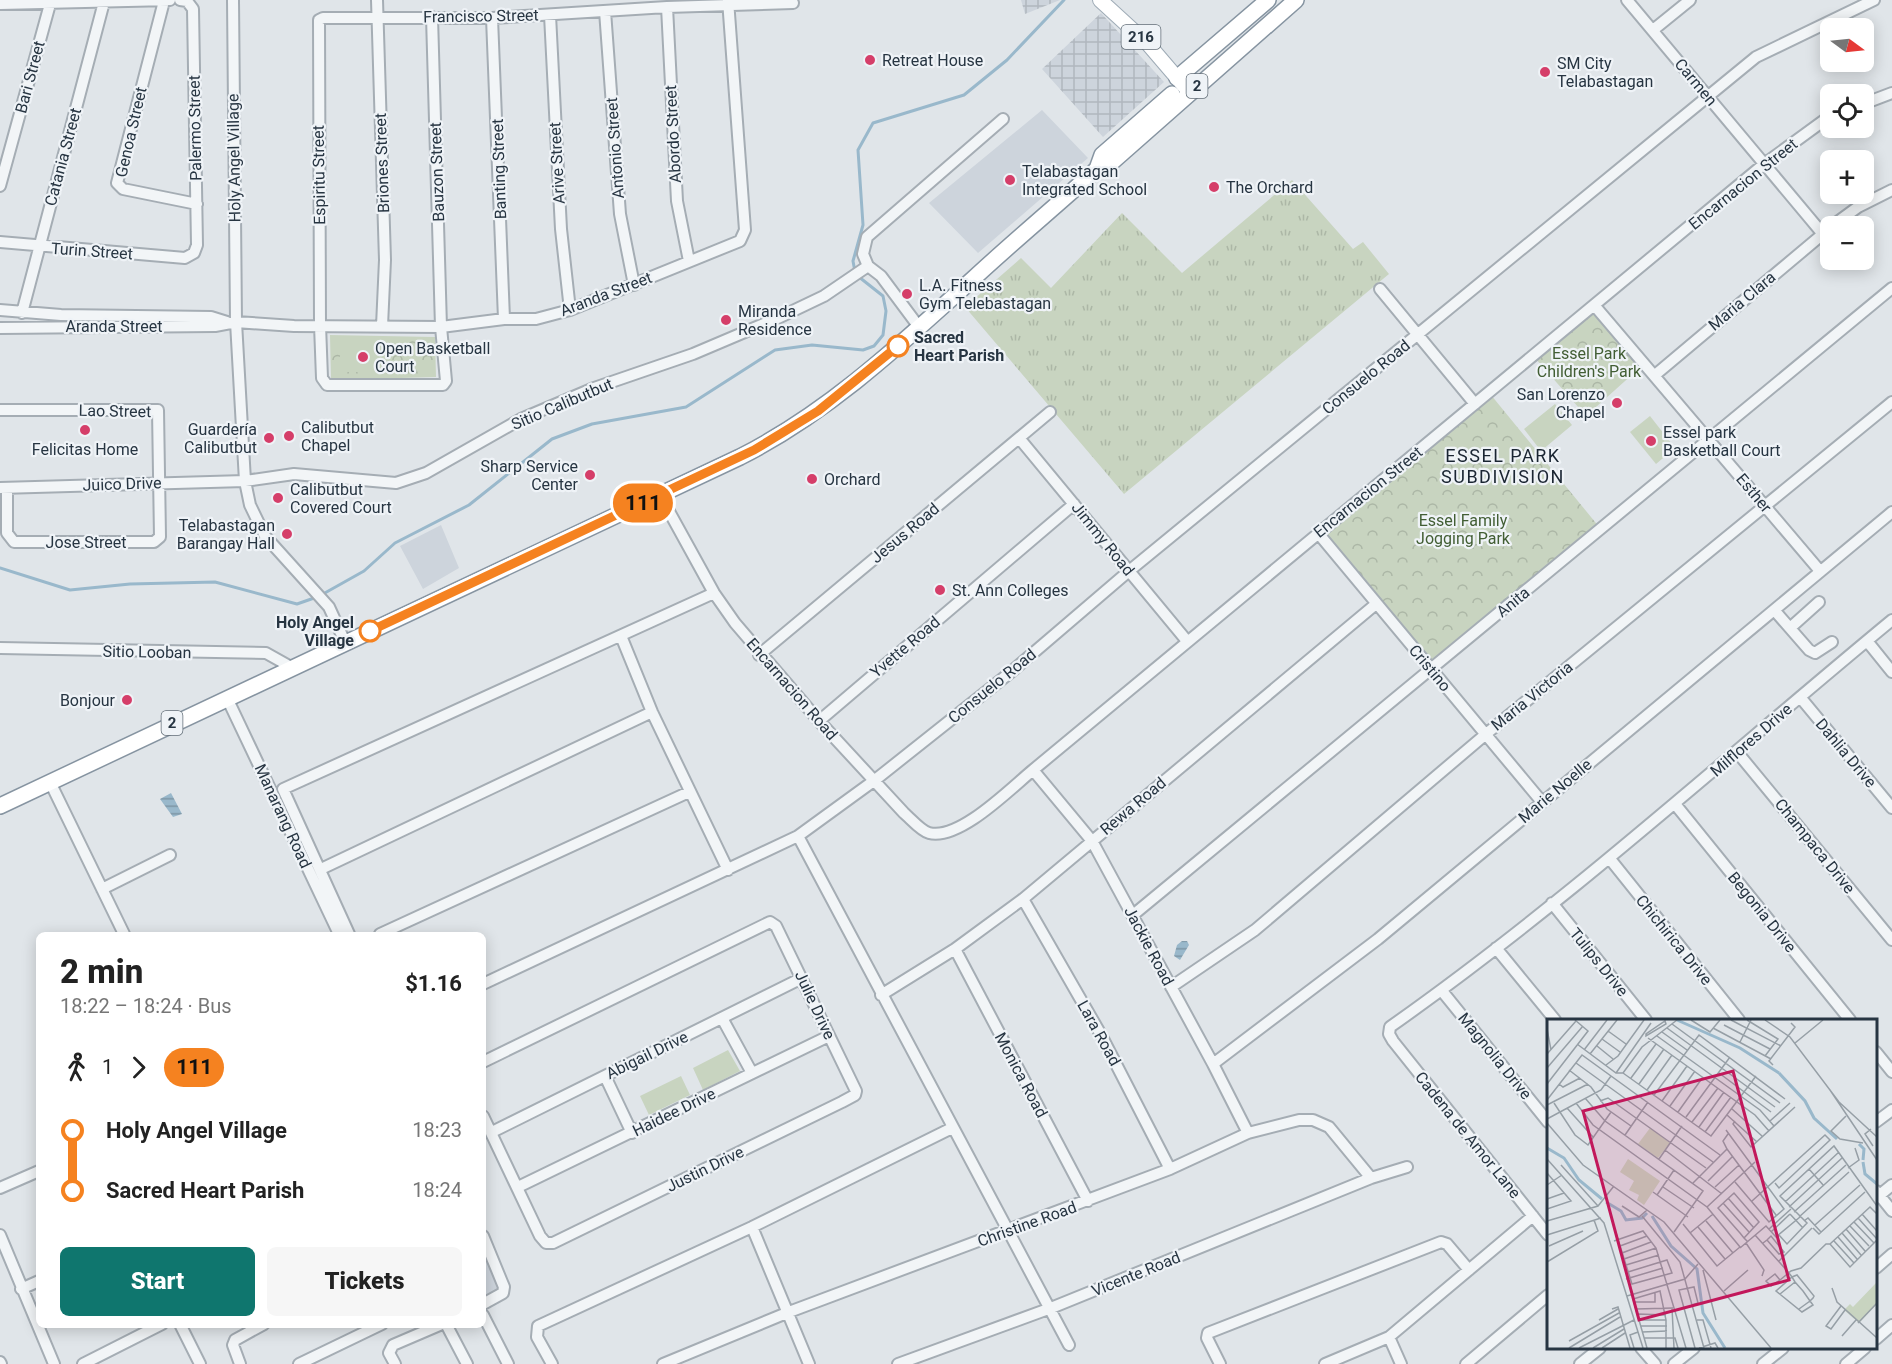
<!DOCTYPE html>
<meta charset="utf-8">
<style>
:root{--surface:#fff;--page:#f6f6f6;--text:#222;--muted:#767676;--accent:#0f766e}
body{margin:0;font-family:Roboto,sans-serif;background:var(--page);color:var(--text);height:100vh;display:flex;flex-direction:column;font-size:22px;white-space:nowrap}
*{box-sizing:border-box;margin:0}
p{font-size:20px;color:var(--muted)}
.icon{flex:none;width:33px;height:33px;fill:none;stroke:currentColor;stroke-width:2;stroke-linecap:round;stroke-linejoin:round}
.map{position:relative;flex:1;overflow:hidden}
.sheet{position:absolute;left:36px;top:932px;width:450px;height:396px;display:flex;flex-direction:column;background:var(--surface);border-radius:9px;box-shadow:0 3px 15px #0003}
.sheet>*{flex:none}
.badge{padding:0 12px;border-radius:20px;font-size:21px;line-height:39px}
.needle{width:39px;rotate:105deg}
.buttons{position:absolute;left:1820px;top:18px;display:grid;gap:12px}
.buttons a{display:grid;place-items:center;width:54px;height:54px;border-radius:9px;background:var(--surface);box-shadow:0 3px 15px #0003;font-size:30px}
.map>.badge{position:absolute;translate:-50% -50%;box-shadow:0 0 0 3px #fff}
.legs{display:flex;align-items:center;gap:9px;height:66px;padding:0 24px;font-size:20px}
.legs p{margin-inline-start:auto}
.summary{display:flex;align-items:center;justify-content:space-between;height:102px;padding:0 24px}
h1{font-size:33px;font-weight:800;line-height:45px}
.primary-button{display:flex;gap:12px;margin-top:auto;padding:12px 24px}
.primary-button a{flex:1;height:69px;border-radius:9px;background:var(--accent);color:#fff;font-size:24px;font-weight:800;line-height:69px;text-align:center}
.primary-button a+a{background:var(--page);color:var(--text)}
ul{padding:0 24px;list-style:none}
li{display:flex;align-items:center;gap:21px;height:60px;font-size:22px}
li i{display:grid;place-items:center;width:9px;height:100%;margin:0 8px;background:currentColor}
li i::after{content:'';width:15px;height:15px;margin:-8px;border:4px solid;border-radius:50%;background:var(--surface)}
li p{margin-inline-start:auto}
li:first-child i{background:linear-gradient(#0000 50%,currentColor 0)}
li:last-child i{background:linear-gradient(currentColor 50%,#0000 0)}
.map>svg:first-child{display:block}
</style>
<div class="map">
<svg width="1892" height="1364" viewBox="0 0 1892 1364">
<defs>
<pattern id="industrial-grid" width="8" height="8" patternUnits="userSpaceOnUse" patternTransform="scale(1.5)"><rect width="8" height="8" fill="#cdd4dc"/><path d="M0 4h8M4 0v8" fill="none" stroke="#b0b7be"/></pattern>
<pattern id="grass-tufts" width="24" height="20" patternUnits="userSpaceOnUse" patternTransform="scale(1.5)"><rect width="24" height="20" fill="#c8d4c0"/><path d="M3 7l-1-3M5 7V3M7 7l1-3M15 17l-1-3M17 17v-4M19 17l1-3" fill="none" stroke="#acb7a6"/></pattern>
<pattern id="park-crowns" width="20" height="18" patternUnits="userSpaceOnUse" patternTransform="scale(1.5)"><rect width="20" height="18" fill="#c8d4c0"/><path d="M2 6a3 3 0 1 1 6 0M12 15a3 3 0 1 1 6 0" fill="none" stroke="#acb7a6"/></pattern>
<pattern id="water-rules" width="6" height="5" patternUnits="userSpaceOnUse" patternTransform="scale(1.5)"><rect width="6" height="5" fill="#99b8cb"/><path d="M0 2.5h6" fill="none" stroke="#7d96a6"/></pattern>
</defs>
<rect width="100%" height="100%" fill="#e0e5e9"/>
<path fill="#cdd4dc" d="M1042 110 1088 158 978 253 929 203Z
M441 525 459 568 423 589 400 546Z
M483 1250 501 1292 483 1300Z"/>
<path fill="url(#industrial-grid)" d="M1021 0H1060L1025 14Z
M1101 13 1164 82 1103 137 1042 69Z"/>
<path fill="url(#grass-tufts)" d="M1292 180 1353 249 1363 242 1389 274 1124 494 965 307 1021 258 1051 288 1122 213 1182 273Z"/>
<path fill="url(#park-crowns)" d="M1595 307 1644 364 1586 416 1535 358Z
M330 335 435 337 436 377 331 380Z
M1491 395 1600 528 1431 666 1323 532Z"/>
<path fill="#c8d4c0" d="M340 341H386V372H340Z
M1555 404 1572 425 1541 451 1524 429Z
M1650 416 1675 448 1656 464 1630 432Z
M728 1050 740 1071 703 1090 693 1068Z
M681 1076 690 1095 649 1115 640 1096Z"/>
<path fill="url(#water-rules)" d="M171 793 182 814 173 817 160 799Z
M1182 941H1187L1189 945 1180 960 1174 956 1177 945Z"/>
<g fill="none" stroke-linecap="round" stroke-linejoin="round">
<path stroke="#99b8cb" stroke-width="3" d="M855 272 853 261 863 225 858 150 873 123 964 95 1007 60 1064 0
M0 568 70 590 130 584 215 582 297 604 317 597
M323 594 364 571 395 543 469 505 552 439 592 424 686 407 775 350 812 345 863 350 874 346 883 335 886 311 883 296 859 277"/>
<g stroke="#a5adb4" stroke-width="14">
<path id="minor" d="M233 0 236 322 245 481 250 505 265 536 329 607 345 642
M377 0 385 260 382 326
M1627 0 1822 233
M164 1 117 183 123 189 197 204
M0 4 170 0
M667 7 677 201 689 261
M605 11 620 214 634 285
M550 15 561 229 570 310
M432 17 441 327 446 381 443 385H327L322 378 320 325 319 20 323 18H492L667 7 793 3
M492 18 504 319
M1653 30 1690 0
M1863 104 1892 93
M0 186 50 4
M1832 226 1858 207 1892 190
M0 242 185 258 194 253 197 245 193 9 187 1 180 0
M1380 289 1475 404
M1594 305 1820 571
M0 310 61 315 211 317 227 322
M22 313 104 2
M919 327 881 276 868 266 863 254 867 237 1003 119
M0 328 215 326 236 322 294 326 441 327 504 319H536L570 310 740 241 745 230 728 0
M1655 375 1830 228
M0 410H158L160 537 154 542H14L7 533V488
M1019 438 1187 641
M0 488 245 481 294 474 396 483 426 473 521 419 594 388 693 354 778 318 824 296 868 266
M660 495 714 593 735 623 819 721 904 813C911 819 921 831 929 833 959 841 1010 789 1033 770L1763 165 1830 116
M1318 533 1542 802
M1775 611 1809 650 1815 653 1832 642
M1790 628 1819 602
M621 636 652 712 728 870
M1867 641 1892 672
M0 648 266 653 291 667
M759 655 1050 412
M1800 697 1892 808
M227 698 339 934
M819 721 1074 504
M1737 752 1892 940
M1033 770 1092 841 1213 1064 1248 1133
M50 782 124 934
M1675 804 1850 1020
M798 836 1069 1345
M1610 859 1739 1020
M321 869 652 712
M102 889 170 855
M1023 899 1100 1033 1170 1169
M1552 903 1646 1020
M1133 915 1892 288
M349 934 283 789 714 593
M380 934 689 792
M1496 948 1555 1020
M955 949 1088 1201
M483 984 798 836 875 780 1011 672 1129 571 1756 57 1874 0
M1171 987 1255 930 1486 734 1892 402
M1442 991 1548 1122
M881 995 955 949 1023 899 1376 604
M722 1018 752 1073
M1876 1052 1892 1072
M483 1062 770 922 776 926 856 1091 855 1095 842 1102 553 1243H546L540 1236 483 1116
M1213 1064 1378 939 1892 512
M605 1076 632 1133
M1876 1122 1892 1110
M492 1132 802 978
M518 1187 829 1036
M0 1188 39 1171
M1876 1191 1892 1211
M1876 1198 1892 1185
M752 1227 809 1364
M0 1235 54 1364
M1548 1235 1393 1041 1389 1034 1390 1027C1566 903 1726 757 1892 620
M483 1236 504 1287 503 1293 483 1304
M1876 1268 1892 1254
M21 1289 39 1281
M483 1315 508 1364
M180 1324 200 1364
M446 1324 467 1364
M1389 1337 1401 1364
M1876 1339 1892 1325
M1641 1348 1655 1364
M0 1362 1 1364
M83 1364 162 1324
M240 1364 233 1345 235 1340 264 1324
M299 1364 382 1324
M395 1364 389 1353 393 1345 442 1324
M552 1364 537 1337 538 1326 752 1227 952 1128
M663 1364 789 1312 1170 1169 1248 1133 1299 1120H1313L1329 1127 1371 1178
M898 1364 1051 1308 1371 1178 1407 1167
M1220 1364 1207 1338 1208 1333 1441 1242 1447 1244 1469 1270
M1325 1364 1389 1337 1533 1216
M1466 1364 1548 1295
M1580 1364 1600 1348
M1674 1364 1694 1348
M1763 1364 1783 1348
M1846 1364 1865 1348"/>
</g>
<g stroke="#9eabb6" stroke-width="16">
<path id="major" d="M1100 0 1148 44 1190 93"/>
</g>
<g stroke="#8694a1" stroke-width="18">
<path id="highway" d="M1177 78 1268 0
M1097 169 1102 155 1172 94
M0 806 740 457C829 412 901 344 974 278 1014 241 1056 206 1097 169L1112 162 1296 0"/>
</g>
<use href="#minor" stroke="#f2f5f7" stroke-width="10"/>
<use href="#major" stroke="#fff" stroke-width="14"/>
<use href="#highway" stroke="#fff" stroke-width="15"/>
</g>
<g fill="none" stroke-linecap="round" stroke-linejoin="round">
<g stroke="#fff" stroke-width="14">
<path id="line-1" d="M370 631 754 450 818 411 898 346"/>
</g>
<use href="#line-1" stroke="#f58220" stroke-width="9"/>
</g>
<g fill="#d53e69" stroke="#eff3f7" stroke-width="2">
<circle cx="870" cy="60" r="6"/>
<circle cx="1545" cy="72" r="6"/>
<circle cx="1010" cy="180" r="6"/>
<circle cx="1214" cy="187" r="6"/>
<circle cx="907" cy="294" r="6"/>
<circle cx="726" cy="320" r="6"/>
<circle cx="363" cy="357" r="6"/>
<circle cx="1617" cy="403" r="6"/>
<circle cx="85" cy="430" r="6"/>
<circle cx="289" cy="436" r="6"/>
<circle cx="269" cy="438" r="6"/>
<circle cx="1651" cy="441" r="6"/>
<circle cx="590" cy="475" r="6"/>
<circle cx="812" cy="479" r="6"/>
<circle cx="278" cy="498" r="6"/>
<circle cx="287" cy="534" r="6"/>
<circle cx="940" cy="590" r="6"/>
<circle cx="127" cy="700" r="6"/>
</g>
<g fill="#fff" stroke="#f58220" stroke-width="3">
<circle cx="898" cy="346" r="10"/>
<circle cx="370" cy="631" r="10"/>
</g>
<g text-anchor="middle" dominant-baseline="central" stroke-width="4.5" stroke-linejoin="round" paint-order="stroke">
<g fill="#eff3f7" stroke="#636e78" stroke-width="1.5">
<rect x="1121.5" y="25" width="39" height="24" rx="4.5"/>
<rect x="1186.5" y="74" width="21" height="24" rx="4.5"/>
<rect x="161.5" y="711" width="21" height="24" rx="4.5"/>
</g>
<g font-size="15" font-weight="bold" fill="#273542">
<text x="1141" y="37">216</text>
<text x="1197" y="86">2</text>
<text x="172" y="723">2</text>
</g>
<g font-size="16" fill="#273542" stroke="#eff3f7">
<text transform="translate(481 16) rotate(-1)">Francisco Street</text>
<text transform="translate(30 77) rotate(-75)">Bari Street</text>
<text transform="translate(1696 82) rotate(50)">Carmen</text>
<text transform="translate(195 128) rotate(-91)">Palermo Street</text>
<text transform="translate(131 132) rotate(-77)">Genoa Street</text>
<text transform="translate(673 134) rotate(-93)">Abordo Street</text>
<text transform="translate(615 148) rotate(-94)">Antonio Street</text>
<text transform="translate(63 157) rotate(-75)">Catania Street</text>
<text transform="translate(234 158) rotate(-91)">Holy Angel Village</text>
<text transform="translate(382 163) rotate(-92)">Briones Street</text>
<text transform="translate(557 163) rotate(-93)">Arive Street</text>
<text transform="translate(499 169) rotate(-92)">Banting Street</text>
<text transform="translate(437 172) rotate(-92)">Bauzon Street</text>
<text transform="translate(319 175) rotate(-91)">Espiritu Street</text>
<text transform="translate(1743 184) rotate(-39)">Encarnacion Street</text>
<text transform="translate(92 251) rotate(4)">Turin Street</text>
<text transform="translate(606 294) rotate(-21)">Aranda Street</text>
<text transform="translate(1742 301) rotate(-40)">Maria Clara</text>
<text x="114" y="326">Aranda Street</text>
<text transform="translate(1366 377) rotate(-39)">Consuelo Road</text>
<text transform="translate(562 404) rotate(-23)">Sitio Calibutbut</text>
<text transform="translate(115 411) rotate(1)">Lao Street</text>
<text transform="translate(122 484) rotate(-2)">Juico Drive</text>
<text transform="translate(1368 492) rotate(-39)">Encarnacion Street</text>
<text transform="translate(1754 493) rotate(50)">Esther</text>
<text transform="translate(905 533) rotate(-40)">Jesus Road</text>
<text transform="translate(1103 539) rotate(51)">Jimmy Road</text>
<text x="86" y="542">Jose Street</text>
<text transform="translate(1513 602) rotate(-39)">Anita</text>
<text transform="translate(905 647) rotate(-40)">Yvette Road</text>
<text transform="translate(147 652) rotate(1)">Sitio Looban</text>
<text transform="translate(1430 668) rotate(50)">Cristino</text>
<text transform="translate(992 686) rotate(-39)">Consuelo Road</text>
<text transform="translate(792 689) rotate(49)">Encarnacion Road</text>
<text transform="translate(1532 696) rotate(-39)">Maria Victoria</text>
<text transform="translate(1751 740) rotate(-41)">Milflores Drive</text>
<text transform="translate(1846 753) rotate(50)">Dahlia Drive</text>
<text transform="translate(1555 791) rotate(-40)">Marie Noelle</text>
<text transform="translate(1133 806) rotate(-40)">Rewa Road</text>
<text transform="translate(283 816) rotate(65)">Manarang Road</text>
<text transform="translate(1815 846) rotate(51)">Champaca Drive</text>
<text transform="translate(1762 912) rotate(51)">Begonia Drive</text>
<text transform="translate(1674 940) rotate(51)">Chichirica Drive</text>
<text transform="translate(1149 946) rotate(62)">Jackie Road</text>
<text transform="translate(1599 962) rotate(51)">Tulips Drive</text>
<text transform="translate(815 1005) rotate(65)">Julie Drive</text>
<text transform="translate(1099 1033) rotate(61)">Lara Road</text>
<text transform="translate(647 1055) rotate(-26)">Abigail Drive</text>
<text transform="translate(1495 1056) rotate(51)">Magnolia Drive</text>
<text transform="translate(1021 1075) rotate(62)">Monica Road</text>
<text transform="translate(674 1112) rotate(-26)">Haidee Drive</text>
<text transform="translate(1468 1135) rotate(51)">Cadena de Amor Lane</text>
<text transform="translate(705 1169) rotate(-26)">Justin Drive</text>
<text transform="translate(1027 1224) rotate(-20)">Christine Road</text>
<text transform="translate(1136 1274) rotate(-22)">Vicente Road</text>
</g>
<g font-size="16" fill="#273542" stroke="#eff3f7" text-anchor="start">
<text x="882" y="60">Retreat House</text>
<text x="1557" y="63">SM City<tspan x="1557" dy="18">Telabastagan</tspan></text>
<text x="1022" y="171">Telabastagan<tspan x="1022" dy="18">Integrated School</tspan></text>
<text x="1226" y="187">The Orchard</text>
<text x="919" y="285">L.A. Fitness<tspan x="919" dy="18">Gym Telebastagan</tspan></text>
<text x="738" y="311">Miranda<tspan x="738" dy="18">Residence</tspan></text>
<text x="375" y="348">Open Basketball<tspan x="375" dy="18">Court</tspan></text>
<text x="1605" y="394" text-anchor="end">San Lorenzo<tspan x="1605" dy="18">Chapel</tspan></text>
<text x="301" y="427">Calibutbut<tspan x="301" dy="18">Chapel</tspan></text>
<text x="257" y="429" text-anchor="end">Guardería<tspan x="257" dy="18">Calibutbut</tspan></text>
<text x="1663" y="432">Essel park<tspan x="1663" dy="18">Basketball Court</tspan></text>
<text x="85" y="449" text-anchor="middle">Felicitas Home</text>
<text x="578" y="466" text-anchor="end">Sharp Service<tspan x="578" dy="18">Center</tspan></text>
<text x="824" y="479">Orchard</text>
<text x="290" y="489">Calibutbut<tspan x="290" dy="18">Covered Court</tspan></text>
<text x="275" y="525" text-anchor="end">Telabastagan<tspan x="275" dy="18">Barangay Hall</tspan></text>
<text x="952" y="590">St. Ann Colleges</text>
<text x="115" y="700" text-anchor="end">Bonjour</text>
</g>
<g font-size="16" font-weight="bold" fill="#273542" stroke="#eff3f7" text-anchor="start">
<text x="914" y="337">Sacred<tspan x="914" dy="18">Heart Parish</tspan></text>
<text x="354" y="622" text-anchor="end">Holy Angel<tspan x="354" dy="18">Village</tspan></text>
</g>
<g font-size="16" fill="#425e34" stroke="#eff3f7">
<text x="1589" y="353">Essel Park<tspan x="1589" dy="18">Children's Park</tspan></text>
<text x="1463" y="520">Essel Family<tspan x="1463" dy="18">Jogging Park</tspan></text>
</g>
<g font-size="18" letter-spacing="1.5" fill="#1a2532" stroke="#eff3f7">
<text x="1503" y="455">ESSEL PARK<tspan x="1503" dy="21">SUBDIVISION</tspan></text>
</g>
</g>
<g transform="translate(1547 1019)">
<rect width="330" height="330" fill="#e0e5e9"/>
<path d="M81 140 113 162 97 186 90 181 92 176 82 171 87 162 73 153Z" fill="#c8d4c0"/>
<path d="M329 264 330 285 312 304 297 291 303 285 306 288Z" fill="#c8d4c0"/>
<path d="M103 109 123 124 111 139 91 125Z" fill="#c8d4c0"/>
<path fill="none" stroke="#99b8cb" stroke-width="3" d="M130 1 193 29 232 54M232 54 258 82 267 99 290 120M312 125 317 130 316 141M0 129 17 139 32 161 55 180M316 143 318 155 330 165M59 183 74 192 79 201 95 199 100 194M105 197 124 227 150 250 156 294 178 329"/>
<path fill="none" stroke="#969fa6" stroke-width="1.5" d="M144 1 163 13 173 1M184 1 234 27M200 1 231 20 218 37M218 1 243 18 292 83 330 118M118 2 119 5 99 17V15ZM125 5 233 84M177 6 223 30M120 9 228 88M166 9 224 40M0 10 4 31M61 12 79 25M115 13 140 31M110 17 213 91 227 107M101 19 208 96 222 112M55 20 73 33M193 23 204 1M248 24 276 1M30 25 69 54H76M50 27 66 40M37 31 60 1M0 35 29 2M43 35 70 1M29 44 166 143M59 46 71 37 97 1M226 46 222 42 248 8 244 4M0 49 36 7M22 51 44 68 60 90 84 107M69 54 104 4M76 54 164 117 209 57M76 54 95 28 130 1M172 54 224 93M84 59 109 25M0 65 41 12 28 1M12 65 16 68 33 59M92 65 117 30M100 71 125 36M283 71 330 141M107 76 152 16 238 80M38 79 58 102 156 172 127 213M0 81 35 36 173 136M53 82 61 79 159 149M115 82 140 47M7 84 28 116 41 126 64 93M29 84 46 106 160 188 193 228 170 247 136 205M0 86 41 65M123 87 148 52M20 89 46 118M185 90 215 117M131 93 156 58M180 96 210 123M299 97 284 112 293 120 316 124M139 98 183 38M0 100 54 71 64 57M188 102 186 105 204 128 248 88M223 102 243 84M145 103 171 69M0 104 36 146 117 203 224 329M152 108 177 73M324 110 318 115 326 127M179 111 237 190 222 203 188 163M158 113 184 78M181 115 176 122 180 130 229 196M78 116 101 83M118 131 175 175M0 140 57 204 96 329M112 140 135 107M14 146 51 187M301 149 312 141 308 129M262 150 277 167M0 154 24 182 0 190M161 162 186 137M146 164 180 130M0 166 15 156M116 168 147 189M168 168 192 146M106 173 141 198M110 176 127 151M181 179 207 209M0 180 17 174M205 182 278 116 283 121 232 169 228 164M238 183 292 133M176 184 202 213M75 187 92 198 100 191M160 188 208 143M242 188 295 139M247 193 299 146M243 195 256 209M315 195 330 212M95 197 133 243 157 329M252 198 302 153M311 199 330 220M0 202 51 187 67 167M159 202 186 234M257 202 261 199 274 213M307 203 327 224M268 206 313 166M303 207 322 227M151 208 178 240M266 209 272 215 318 173M222 210 244 190M299 210 318 232M224 213 243 195M69 214 85 265 125 254 120 241 81 253M143 214 166 195M295 214 314 236M0 216 54 199M208 216 242 254 245 258 248 263 256 272 263 282 266 286 255 293 229 272 245 258 250 256 267 277 266 279 263 282 252 290M232 216 240 225 260 204 233 177 287 127 330 187M291 218 310 240M197 219 212 203 187 174 171 189 193 214 197 219 201 223M67 222 96 212 109 229 139 329M287 222 307 244M199 224 217 251 215 257M216 224 220 221 224 217 237 233 232 235 220 221M283 225 323 188 330 195M2 227 36 212M73 227 100 217M193 229 219 207 229 218 253 198M75 234 104 223M77 240 109 229M232 242 265 209M0 243 51 212 47 201M79 246 112 236M156 251 169 301M79 260 116 249M233 261 228 255 219 262 224 267 233 261 244 252 254 249 279 225H283L303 248 330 221M285 269 290 283 330 319M177 272 201 251M233 275 248 263M80 277 138 260 151 245M87 283H108V273M145 286 151 284 147 268 132 271 148 329M294 287 279 307 284 310 298 291M125 289 127 329M65 290 71 288 83 329M89 290 126 289M91 295 119 296M52 301 71 290M92 301H119M150 301H156L164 329M311 304 330 284M94 307H120M95 313 120 312M295 317 309 301M97 319H128L131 329M22 322 72 294M22 329 73 298M32 329 87 301M46 329 77 310M55 329 78 314M87 329 83 316 91 313M100 329 86 280 113 272 119 301V329M152 329 168 324 171 329"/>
<path fill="#c2185b" fill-opacity="0.15" stroke="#c2185b" stroke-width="3" d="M186 52 242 261 92 301 36 92Z"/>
<rect width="330" height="330" fill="none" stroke="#273542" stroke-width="3"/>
</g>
</svg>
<div class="buttons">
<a><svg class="needle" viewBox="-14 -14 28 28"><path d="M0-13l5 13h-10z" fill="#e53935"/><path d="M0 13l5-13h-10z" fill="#767676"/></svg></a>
<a><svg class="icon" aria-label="locate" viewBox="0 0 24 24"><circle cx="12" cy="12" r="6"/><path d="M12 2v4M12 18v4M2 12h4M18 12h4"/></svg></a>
<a>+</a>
<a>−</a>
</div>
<b class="badge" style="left:643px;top:503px;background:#f58220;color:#111">111</b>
<section class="sheet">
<div class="summary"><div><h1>2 min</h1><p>18:22 – 18:24 · Bus</p></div><b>$1.16</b></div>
<div class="legs"><svg class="icon" aria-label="walk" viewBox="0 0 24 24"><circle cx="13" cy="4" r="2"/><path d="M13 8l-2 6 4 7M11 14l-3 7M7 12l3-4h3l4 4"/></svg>1<svg class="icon" aria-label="forward" viewBox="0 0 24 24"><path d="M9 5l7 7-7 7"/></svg><b class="badge" style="background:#f58220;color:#111">111</b></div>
<ul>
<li><i style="color:#f58220"></i><b>Holy Angel Village</b><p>18:23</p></li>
<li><i style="color:#f58220"></i><b>Sacred Heart Parish</b><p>18:24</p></li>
</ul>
<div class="primary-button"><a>Start</a><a>Tickets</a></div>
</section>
</div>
